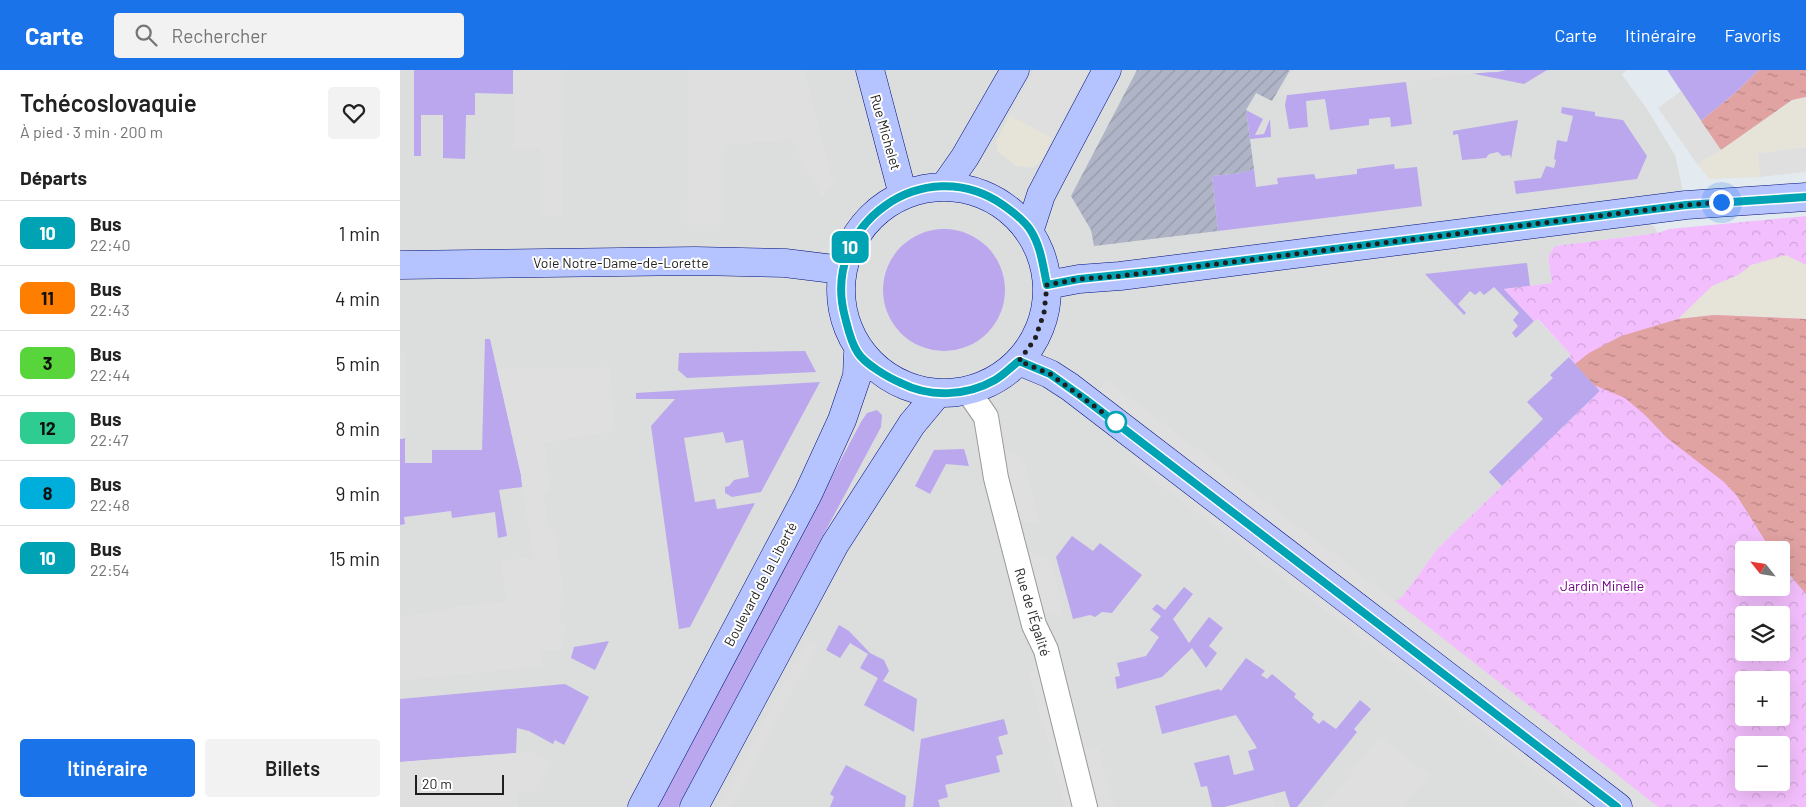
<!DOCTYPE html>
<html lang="fr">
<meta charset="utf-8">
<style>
:root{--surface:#fff;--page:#f2f2f2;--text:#222;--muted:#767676;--line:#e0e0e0;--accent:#1a73e8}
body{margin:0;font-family:Barlow,sans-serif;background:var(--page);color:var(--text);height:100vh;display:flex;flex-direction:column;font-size:19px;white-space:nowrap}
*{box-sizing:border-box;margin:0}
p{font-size:16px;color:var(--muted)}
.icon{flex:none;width:28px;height:28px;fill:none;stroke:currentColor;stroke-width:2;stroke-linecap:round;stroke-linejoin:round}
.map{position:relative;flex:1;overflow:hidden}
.panel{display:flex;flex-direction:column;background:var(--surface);width:400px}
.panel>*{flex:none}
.badge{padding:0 10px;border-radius:8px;font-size:18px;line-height:32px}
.needle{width:32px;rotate:300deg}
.buttons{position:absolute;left:1335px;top:471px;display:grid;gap:10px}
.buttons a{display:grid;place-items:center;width:55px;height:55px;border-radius:5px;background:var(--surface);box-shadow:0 5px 20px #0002;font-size:25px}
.scale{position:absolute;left:15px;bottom:12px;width:89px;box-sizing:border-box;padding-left:5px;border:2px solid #1f1f1f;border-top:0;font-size:14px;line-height:18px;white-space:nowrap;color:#1f1f1f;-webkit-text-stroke:4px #fff;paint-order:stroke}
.you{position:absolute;width:25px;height:25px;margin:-12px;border:4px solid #fff;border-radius:50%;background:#1a73e8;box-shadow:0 0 0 8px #1a73e833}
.map>.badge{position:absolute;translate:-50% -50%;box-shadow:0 0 0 2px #fff}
h2{padding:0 20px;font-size:19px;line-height:45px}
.round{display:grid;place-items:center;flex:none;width:52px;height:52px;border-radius:5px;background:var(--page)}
.summary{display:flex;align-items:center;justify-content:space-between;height:85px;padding:0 20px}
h1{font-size:24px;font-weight:600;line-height:38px}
.primary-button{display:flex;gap:10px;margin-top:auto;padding:10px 20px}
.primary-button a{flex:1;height:58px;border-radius:5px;background:var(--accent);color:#fff;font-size:20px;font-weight:600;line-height:58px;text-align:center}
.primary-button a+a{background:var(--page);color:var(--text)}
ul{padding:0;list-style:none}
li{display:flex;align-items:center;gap:15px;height:65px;padding:0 20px;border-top:1px solid var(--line)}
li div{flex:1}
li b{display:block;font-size:19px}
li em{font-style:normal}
li .badge{min-width:55px;font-weight:700;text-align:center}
header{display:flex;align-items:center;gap:30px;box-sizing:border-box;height:70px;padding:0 25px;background:var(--accent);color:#fff}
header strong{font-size:24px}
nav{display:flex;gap:28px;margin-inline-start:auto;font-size:18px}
.search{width:350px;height:45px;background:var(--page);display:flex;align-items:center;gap:12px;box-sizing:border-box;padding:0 18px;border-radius:5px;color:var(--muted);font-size:19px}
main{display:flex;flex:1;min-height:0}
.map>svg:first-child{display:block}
</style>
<header>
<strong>Carte</strong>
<div class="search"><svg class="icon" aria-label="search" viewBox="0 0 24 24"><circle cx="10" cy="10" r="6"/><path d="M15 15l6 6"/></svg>Rechercher</div>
<nav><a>Carte</a><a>Itinéraire</a><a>Favoris</a></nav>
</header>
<main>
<section class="panel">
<div class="summary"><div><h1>Tchécoslovaquie</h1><p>À pied · 3 min · 200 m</p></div><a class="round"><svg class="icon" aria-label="heart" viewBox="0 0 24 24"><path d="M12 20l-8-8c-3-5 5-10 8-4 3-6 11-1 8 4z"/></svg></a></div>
<h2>Départs</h2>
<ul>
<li><span class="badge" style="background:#00a3b4;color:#fff">10</span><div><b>Bus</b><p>22:40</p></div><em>1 min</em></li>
<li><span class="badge" style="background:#fe7f00;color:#111">11</span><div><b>Bus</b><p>22:43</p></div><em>4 min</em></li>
<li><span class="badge" style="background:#57d53b;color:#111">3</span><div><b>Bus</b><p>22:44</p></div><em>5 min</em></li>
<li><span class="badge" style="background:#2fcc92;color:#111">12</span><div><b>Bus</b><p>22:47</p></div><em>8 min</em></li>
<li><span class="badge" style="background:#00aedc;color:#111">8</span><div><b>Bus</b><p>22:48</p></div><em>9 min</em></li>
<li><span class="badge" style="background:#00a3b4;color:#fff">10</span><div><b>Bus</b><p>22:54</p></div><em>15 min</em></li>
</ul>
<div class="primary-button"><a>Itinéraire</a><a>Billets</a></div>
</section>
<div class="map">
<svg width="1406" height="737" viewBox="0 0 1406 737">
<defs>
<pattern id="construction-furrows" width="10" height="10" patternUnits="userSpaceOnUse" patternTransform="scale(1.25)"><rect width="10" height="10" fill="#afb4c6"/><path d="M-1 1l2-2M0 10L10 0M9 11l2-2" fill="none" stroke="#969aaa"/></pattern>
<pattern id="park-crowns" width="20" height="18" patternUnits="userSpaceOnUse" patternTransform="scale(1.25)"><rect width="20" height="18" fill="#f3befd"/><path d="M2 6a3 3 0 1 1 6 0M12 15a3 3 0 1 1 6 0" fill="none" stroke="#d0a3d8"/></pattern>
<pattern id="water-ripples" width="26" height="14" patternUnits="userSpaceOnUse" patternTransform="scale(1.25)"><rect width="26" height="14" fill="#e1a2a2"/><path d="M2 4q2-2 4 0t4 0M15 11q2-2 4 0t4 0" fill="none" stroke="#b68383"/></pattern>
</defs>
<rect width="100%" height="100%" fill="#e4ebf0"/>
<path fill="#dcdddd" d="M0 0H1226L1222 5 1247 39 1275 85 1286 135 1244 141 1258 163 1155 176 1148 187 1152 213 1104 219 1134 251 1137 249 1171 285 1169 287 1200 321 1039 477 1002 527 996 531 1258 737H0Z"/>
<path fill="url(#construction-furrows)" d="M737 0H890L872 31 856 23 846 40 854 99 841 103 812 106 818 161 694 176 691 160 671 126Z"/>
<path fill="#baa7ee" d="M14 0H113V24L75 23V45H66L65 89 43 88V45H21V86H14Z
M1106 0H1147L1124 14 1070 3 1098 2Z
M1267 0H1359L1334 24 1301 51Z
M1006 12 1012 54 991 57 990 47 969 49V55L930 60 925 29 906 31 908 57 889 59 885 35 887 25Z
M1162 37 1195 42V46L1223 50 1247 86 1237 109 1116 124 1114 111 1141 108 1146 96 1154 98 1156 90 1154 89 1157 70 1167 72 1173 46 1161 43Z
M846 40 863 49 855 65 864 64 870 49 871 67 850 69Z
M1118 50 1111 89 1110 85 1102 86 1098 82 1089 84 1086 88 1062 90 1058 64 1053 65V61Z
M994 94 995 99 1017 97 1022 136 818 161 812 106 841 103 854 99 856 117 878 114 877 108 914 104 916 109 957 104V99Z
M483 220a61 61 0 1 1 122 0a61 61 0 1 1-122 0Z
M1127 193 1130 216 1104 219 1134 251 1116 268 1112 263 1118 256 1113 250 1119 243 1094 217 1084 225 1080 221 1075 225 1070 221 1058 234 1066 243 1064 245 1025 204Z
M85 269H90L121 405 122 417 99 420 107 466 98 468 95 442 52 448 51 441 4 447 5 454 0 455V369L5 368V393H32V380H82Z
M405 281 416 302 287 308 278 300 279 283Z
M1169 287 1200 321 1102 416 1089 402 1143 349 1127 332 1153 308 1150 305Z
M420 312 361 422 332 427 325 423V417L329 416 334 410 349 407 343 370 326 373 323 362 284 368 295 432 315 429 317 439 355 433 290 557 279 559 251 356 275 329H236V323Z
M477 340 482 345 481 357 278 737H256L461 352 467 343Z
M564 379 569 396 546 394 530 424 515 416 534 380Z
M672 466 693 481 700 473 742 505 712 543 702 542 695 547 690 545 673 549 656 487Z
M784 517 793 524 773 549 789 573 809 547 823 558 809 576 817 583 806 598 792 578 762 607 717 619 715 607 720 606 717 593 746 586 759 567 750 560 761 546 752 539 757 534 765 540Z
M439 555 449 561 470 583 484 590 489 601 483 611 517 629 514 662 464 635 478 608 460 598 468 584 450 573 440 588 426 580Z
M209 571 195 600 171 588 174 577Z
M846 588 865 601 861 605 867 609 872 604 896 624 894 627 914 644 912 648 919 654 923 650 936 659 960 630 971 639 954 659 957 662 897 737H890L885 721 825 737H812L807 716 801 717 794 693 829 685 834 705 854 700 848 681 857 678 836 645 762 664 755 636 819 619 821 621Z
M165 614 189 627 164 675 155 670 153 674 129 661 117 658 116 683 0 692V629Z
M604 649 608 664 598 667 603 684 596 686 600 702 545 715 548 727 538 730 540 737H513L521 669Z
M446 695 506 726 505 737H430L434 727 430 724Z"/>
<path fill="url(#park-crowns)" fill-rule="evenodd" d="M1406 146V737H1258L995 531 1002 527 1039 477 1200 321 1169 287 1171 285 1138 249 1134 251 1104 219 1152 213 1148 187 1155 176 1258 163 1269 159ZM1344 480H1381V518H1344ZM1344 545H1381V582H1344ZM1344 610H1381V648H1344ZM1344 675H1381V712H1344Z"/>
<path fill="#dfdfdf" d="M113 0H164L162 147 140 146V79H113Z
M288 0H404L434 114 422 127 403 94 392 70 324 75V155H287Z
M634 0H689L652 68 610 45Z
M893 0H1106L878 26Z
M1281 21 1321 80 1297 94 1258 38Z
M1406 77V102L1360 107 1358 83Z
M0 281H6L5 368 0 369Z
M210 297 215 361 144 373 151 422 144 423 148 459H155L165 537 159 538 161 555H167L161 579 140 581 143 596 0 611V547L55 537 106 531 101 490 133 488 121 405 97 299Z
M707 310 995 531 1258 737H1233L697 323Z
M602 379 623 388 640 456 619 449Z
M728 380 1195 737H1182L730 392Z
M627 481 650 488 664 547 643 543Z
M407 570 417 575 331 737H319Z
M640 599 675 737H665L629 602Z
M980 667 1029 705 1003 737H923Z
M677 676 699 679 714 737H692Z
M131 682 151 693 135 721 118 722 117 737H0V692Z
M872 725 875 737H825Z"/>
<path fill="#e6e3d8" d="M1406 27V77L1358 83 1360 107 1309 109 1297 94 1321 80 1392 30Z
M610 45 652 68 642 91 633 98 616 96 598 82 596 72Z
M1386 185 1406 195V249L1314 245 1278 249 1312 216 1338 205 1351 195Z"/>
<path fill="url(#water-ripples)" d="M1359 0H1406V27L1392 30 1321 80 1301 51 1334 24Z
M1314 245 1406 249V524L1381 494V480H1371L1337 426 1324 412 1267 368 1245 345 1225 328 1194 315 1175 294 1189 283 1221 266 1278 249Z"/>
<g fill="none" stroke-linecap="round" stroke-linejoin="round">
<g stroke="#999" stroke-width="26">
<path id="street" d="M568 321 586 347 596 408 634 555 646 580 685 737"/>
</g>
<g stroke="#00107c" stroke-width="29">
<path id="secondary" d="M470 0 503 125
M441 220a103 103 0 1 1 206 0a103 103 0 1 1-206 0Z
M544 117 565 87 615 0
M630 159 641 125 653 102 707 0
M0 195 295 191 385 193 442 200
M647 215 679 209 720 206 1286 135 1406 127
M619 291 650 304 670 317 1218 737
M242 737 408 424 442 350 457 306 458 284
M294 737 435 474 512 354 537 324"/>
</g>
<use href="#street" stroke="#fff" stroke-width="24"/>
<use href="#secondary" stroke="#b5c3fe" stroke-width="28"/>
</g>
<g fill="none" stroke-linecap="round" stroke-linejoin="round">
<g stroke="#fff" stroke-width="11">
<path id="line" d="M1217 737 685 329 650 304 619 291C611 297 604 305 595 310 567 326 530 328 501 313 489 308 465 294 458 283 451 273 448 259 445 247 420 155 524 80 603 135 613 142 625 151 631 161 641 177 643 196 647 215L679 209 758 201 1286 135 1406 127"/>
</g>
<use href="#line" stroke="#00a3b4" stroke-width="8"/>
<path stroke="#1f1f1f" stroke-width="5" stroke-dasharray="0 9" d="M716 352 650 304 619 291 635 269 644 243 647 215 679 209 720 206 1286 135 1321 132"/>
</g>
<circle fill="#fff" stroke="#00a3b4" stroke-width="2.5" cx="716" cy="352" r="10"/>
<g text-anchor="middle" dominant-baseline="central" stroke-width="4" stroke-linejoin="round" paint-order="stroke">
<g font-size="14" fill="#1f1f1f" stroke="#fff">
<text transform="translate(486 62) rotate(74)">Rue Michelet</text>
<text x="221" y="192">Voie Notre-Dame-de-Lorette</text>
<text transform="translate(360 514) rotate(-62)">Boulevard de la Liberté</text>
<text transform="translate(633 542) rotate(73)">Rue de l'Égalité</text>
</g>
<g font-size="14" fill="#720486" stroke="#fff">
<text x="1202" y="515">Jardin Minelle</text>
</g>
</g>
</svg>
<div class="buttons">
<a><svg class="needle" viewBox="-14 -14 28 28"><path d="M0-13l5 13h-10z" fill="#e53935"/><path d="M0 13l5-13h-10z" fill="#767676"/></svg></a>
<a><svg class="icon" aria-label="layers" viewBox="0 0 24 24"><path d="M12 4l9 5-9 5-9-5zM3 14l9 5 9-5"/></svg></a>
<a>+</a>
<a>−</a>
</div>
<div class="scale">20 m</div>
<div class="you" style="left:1321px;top:132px"></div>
<b class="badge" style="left:450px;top:177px;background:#00a3b4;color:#fff">10</b>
</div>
</main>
